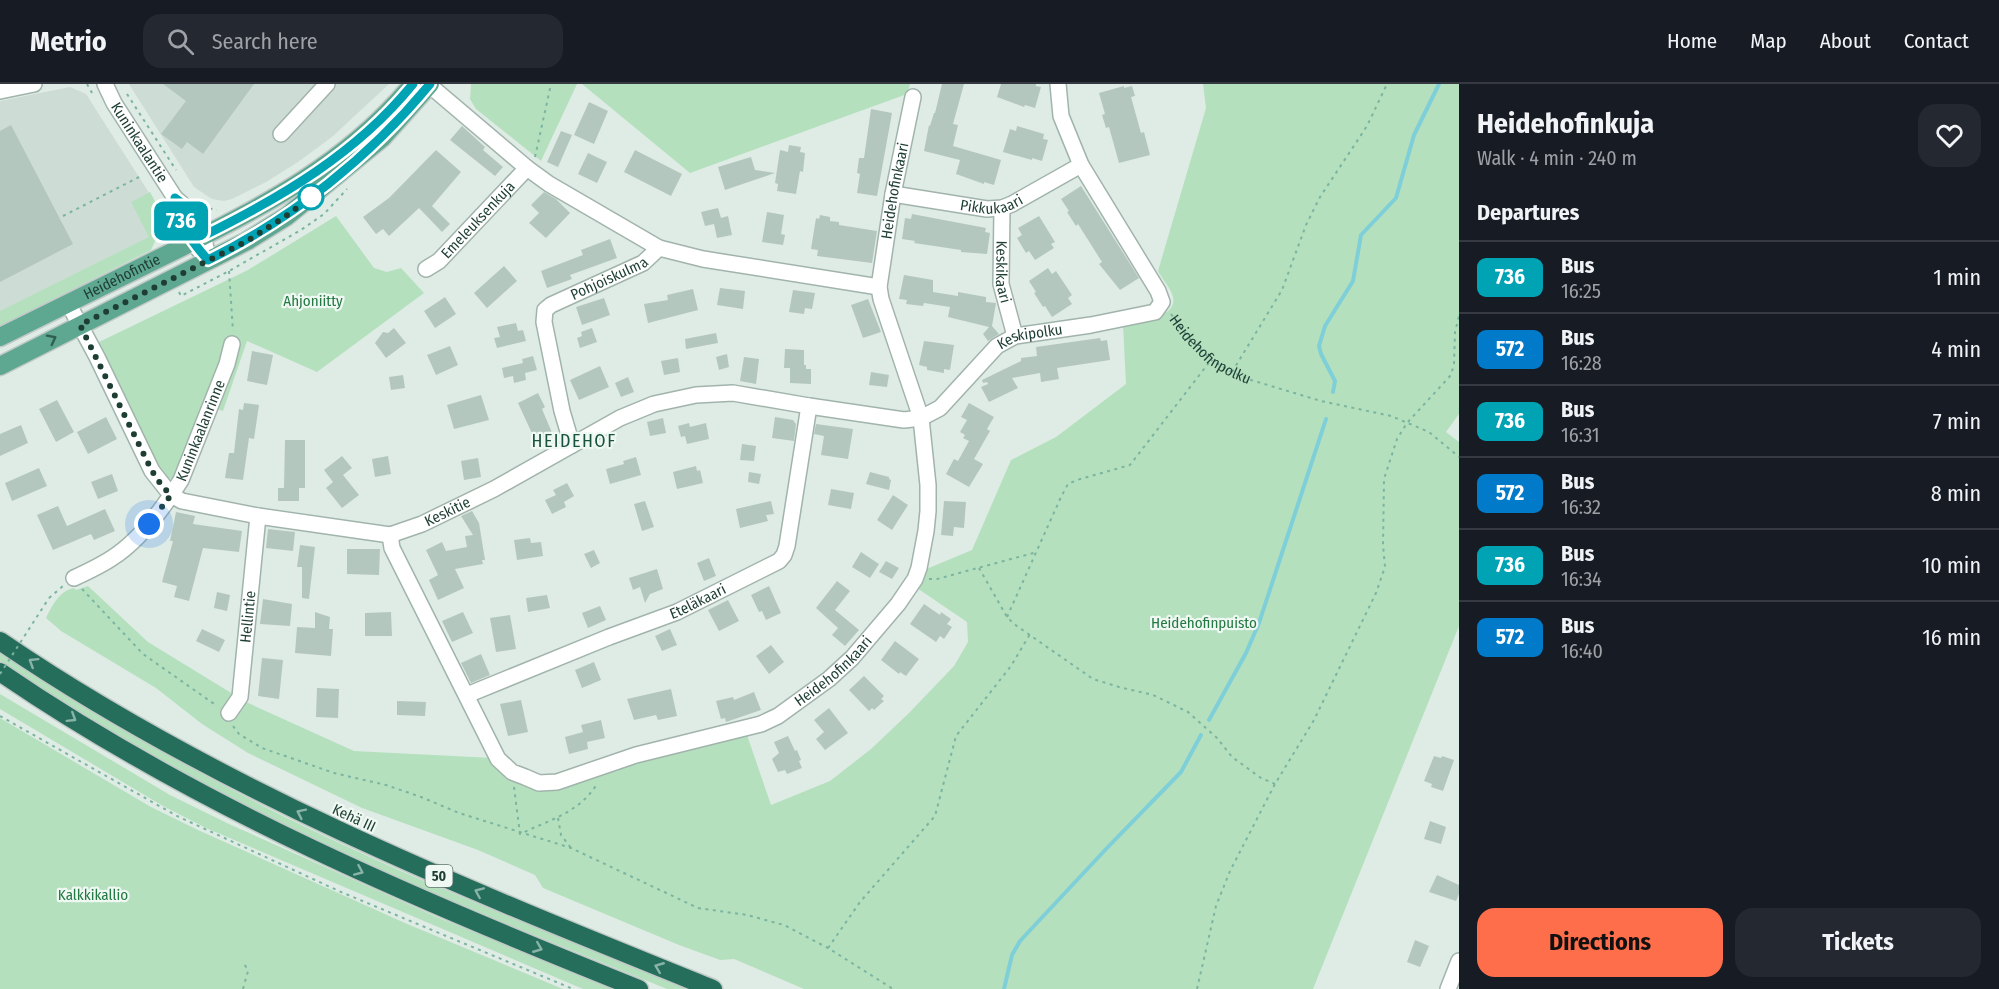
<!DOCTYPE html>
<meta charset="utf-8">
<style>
:root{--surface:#171b24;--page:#242831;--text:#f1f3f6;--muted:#9ea1a6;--line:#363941;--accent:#ff6e4a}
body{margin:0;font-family:"Fira Sans Condensed",sans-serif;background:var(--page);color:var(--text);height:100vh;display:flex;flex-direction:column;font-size:22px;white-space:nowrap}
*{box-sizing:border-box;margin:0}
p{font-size:20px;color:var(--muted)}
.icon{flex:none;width:33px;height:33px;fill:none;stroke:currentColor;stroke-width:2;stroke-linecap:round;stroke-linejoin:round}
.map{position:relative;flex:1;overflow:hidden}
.drawer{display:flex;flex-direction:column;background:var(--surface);width:540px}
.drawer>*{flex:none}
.badge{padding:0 12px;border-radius:9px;font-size:21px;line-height:39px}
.you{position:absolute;width:30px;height:30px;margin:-15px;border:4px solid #fff;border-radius:50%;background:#1a73e8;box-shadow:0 0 0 9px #1a73e833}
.map>.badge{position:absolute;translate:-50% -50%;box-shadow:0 0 0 3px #fff}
h2{padding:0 18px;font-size:22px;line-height:54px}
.round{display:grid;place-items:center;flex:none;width:63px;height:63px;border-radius:18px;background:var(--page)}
.overview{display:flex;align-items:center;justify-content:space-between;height:102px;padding:0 18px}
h1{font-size:28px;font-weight:700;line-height:45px}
.cta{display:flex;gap:12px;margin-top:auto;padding:12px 18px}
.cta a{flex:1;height:69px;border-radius:18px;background:var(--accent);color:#111;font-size:24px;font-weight:700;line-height:69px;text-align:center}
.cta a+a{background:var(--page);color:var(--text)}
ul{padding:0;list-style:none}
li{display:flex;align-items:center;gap:18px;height:72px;padding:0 18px;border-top:2px solid var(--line)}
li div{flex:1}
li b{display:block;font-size:22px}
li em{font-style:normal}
li .badge{min-width:66px;font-weight:700;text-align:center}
header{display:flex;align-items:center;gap:36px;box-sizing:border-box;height:84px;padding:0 30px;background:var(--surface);border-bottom:2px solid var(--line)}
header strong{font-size:28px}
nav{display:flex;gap:33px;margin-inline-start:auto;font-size:21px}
.search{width:420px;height:54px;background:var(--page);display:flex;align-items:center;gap:15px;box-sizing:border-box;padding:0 21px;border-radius:18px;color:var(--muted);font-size:22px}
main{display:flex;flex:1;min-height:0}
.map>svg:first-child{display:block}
</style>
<header>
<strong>Metrio</strong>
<div class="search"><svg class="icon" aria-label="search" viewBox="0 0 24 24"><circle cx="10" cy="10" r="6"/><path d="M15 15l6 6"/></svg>Search here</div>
<nav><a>Home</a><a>Map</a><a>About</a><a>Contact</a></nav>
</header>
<main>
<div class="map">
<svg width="1459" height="905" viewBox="0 0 1459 905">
<rect width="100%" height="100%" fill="#dfece5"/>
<path fill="#cddcd4" d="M129 0H389L332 53 298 78 266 98 232 115 224 117 212 115 194 103Z
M70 3 86 10 160 126 162 136 153 155 0 230V17Z"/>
<path fill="#b5e0be" d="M471 0H577L541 77 476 25 470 15Z
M582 0H910L907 10 690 89Z
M1203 0H1459V330L1446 348 1459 358V542L1313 905H804L734 875 720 876 679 861 543 804 535 791 478 766 362 724 248 669 202 640 156 604 61 547 46 534C52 522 59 507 74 504L76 506 88 502 148 558 246 618 354 667 493 674 522 698 747 651 771 721 830 697 871 665 909 629 954 582 968 558 967 538 914 502 924 486 972 466 1011 376 1056 353 1126 300 1123 241C1137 238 1178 234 1173 213 1171 204 1162 195 1158 187L1206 24Z
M150 108 165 136 151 166 0 242V227L149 153 131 118Z
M336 132 374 184 387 188 401 184 424 209 317 288 247 257 223 327 205 321 175 392 168 396 164 393 97 259 248 186Z
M0 567C114 644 234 711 359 768 467 818 579 860 689 905H667C550 857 431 811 316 757 206 705 101 643 0 577Z
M0 610 170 711 229 740 439 834 616 905H583L206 744 163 722 0 625Z
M0 634 151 723 198 746 405 839 563 905H0Z"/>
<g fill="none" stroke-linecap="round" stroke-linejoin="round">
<path stroke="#7fcfd8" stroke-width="4" d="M1333 308 1335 297 1321 270 1319 262 1325 242 1353 197 1361 151 1396 114 1414 51 1439 0
M1209 636 1246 569 1259 539 1326 335
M1004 905 1012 871 1020 857 1106 765 1181 688 1201 651"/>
</g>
<path fill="#b4c7be" d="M163 0H254L203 70 187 58 182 65 161 50 186 17Z
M942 0H964L953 40 958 41 953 62 1001 76 994 101 984 98V100L956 90 960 76 924 67 929 41 930 42 934 29H935Z
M1001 0H1036V2L1041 3 1035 24 1025 21 1024 23 997 13Z
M1124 2V4L1132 2 1135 12 1131 13 1141 49 1144 48 1150 71 1119 79 1109 43 1106 44 1102 31 1105 30 1099 9Z
M589 18 608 27 594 60 574 51Z
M871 25 892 29 877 112 857 109 860 90 857 89 859 74H864Z
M11 41 73 160 0 198V47Z
M462 42 485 63 483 66 503 83 495 92 450 56Z
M1017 42 1044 50 1043 55 1048 56 1042 77 1032 74V76L1003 68 1010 45 1016 47Z
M561 47 572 51 558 83 547 78Z
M789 61 801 63 800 68 805 69 803 88 800 87 796 110 777 107 778 100 775 99 780 66 788 68Z
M436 66 461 88 432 122 450 140 442 148 419 124 389 152 383 145 376 150 363 133 389 114Z
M635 66 682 90 671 112 624 88Z
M588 69 607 78 597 99 578 90Z
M751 73 755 86 775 89 725 106 718 83Z
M1081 102 1139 194 1120 206 1099 180 1102 178 1078 140 1076 142 1067 128 1069 127 1061 115Z
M544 108 556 115 570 129 546 154 529 139 539 129 531 121Z
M718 124 721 134 728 132 732 151 717 154 714 140 705 142 701 128Z
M767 128 784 131 781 150 785 151 783 161 762 158Z
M912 130 986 144 985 148 990 149 987 170 961 168V166L914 159 915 157 902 155 905 134 911 135Z
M820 131 830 133V137L839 138V141L877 147 872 179 817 172 818 166 811 165 816 134 819 135Z
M1039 132 1055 158 1051 160 1054 164 1035 176 1029 167 1026 169 1017 154 1022 151 1018 144Z
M610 155 617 174 570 191 572 195 547 204 541 187 583 171 581 166Z
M504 182 517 197 487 224 474 209Z
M1048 184 1052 190 1056 187 1072 211 1068 214 1072 220 1052 233 1045 222 1043 223 1034 209 1036 208 1029 197Z
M904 191 933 196V208L958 212V208L986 213V218L996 219 992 242 999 250 988 257 983 250 989 243 948 233 950 223 924 219 923 222 906 220 907 216 899 215Z
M720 204 745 207 743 225 717 221Z
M693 205 698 226 648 239 644 220 668 216 667 211Z
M793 206 815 209 812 225 805 224 804 230 789 228Z
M445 213 456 230 435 244 424 227Z
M604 214 610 231 582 241 576 223Z
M868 215 881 248 863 254 851 221Z
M516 239 518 247 523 246 526 257 497 264 494 254 500 253 497 243Z
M394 244 406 259 386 274 375 259 383 248 388 249Z
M592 244 597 258 580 264 577 254 582 252 581 248Z
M716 249 718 259 686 265 685 255Z
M1100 254 1101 257 1107 256 1110 276 1057 284 1059 295 1041 298 1040 289 1012 294 1018 304 989 318 981 303 988 300 987 298 983 299 982 296 1021 277V274L1037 272 1036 263Z
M924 257 954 261 950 286 944 285V289L927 286V283L919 281Z
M450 262 458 281 436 291 427 271Z
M785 265 804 266V281H806V285H811V300L790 299V284H784Z
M252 267 273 271 267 301 247 297Z
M727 270 729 283 719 286 716 273Z
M533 272 537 286 525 289 526 296 514 299 513 292 504 294 502 284 523 279 522 275Z
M744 273 759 275 756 300 740 297Z
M678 274 680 288 664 291 661 277Z
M600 282 609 303 579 316 570 296Z
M871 288 889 291 887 303 869 301Z
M403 291 405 304 391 306 389 293Z
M628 293 634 308 621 313 615 299Z
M538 309 545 323 542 325 553 351 536 358 518 319Z
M481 311 489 336 454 345 447 321Z
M57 316 74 348 56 358 39 325Z
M244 319 259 321 254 355 249 354 243 396 225 394 229 369H234L239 325 243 326Z
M969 319 994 333 987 345 990 347 974 375 983 380 969 403 946 390 954 375 958 377 969 357 963 354 965 351 960 348 967 336 961 333Z
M106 333 117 355 88 370 77 348Z
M775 333 793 336 796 340 794 357 772 354Z
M663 334 666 349 650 352 647 338Z
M689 339 690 343 706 339 709 355 687 360 685 352 681 353 678 342Z
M816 340 853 345 848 375 821 371 824 352 814 350Z
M21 341 28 359 0 372V350Z
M285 356H305V404H299V417H278V404H284Z
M742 360 756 362 754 377 740 376Z
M342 372 352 384 343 391 359 411 342 424 326 404 333 398 324 386Z
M388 372 391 390 375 393 372 375Z
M636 373 641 391 610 400 606 385 624 380 623 377Z
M478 374 481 393 464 396 461 377Z
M696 382 697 387 700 386 703 399 677 405 673 388Z
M39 384 47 402 12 417 5 399Z
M749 388 761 390 759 400 748 398Z
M870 388 889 393V395L891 396 889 406 866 400Z
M112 390 118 407 98 415 91 398Z
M567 399 574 412 564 418 566 423 552 430 545 416 556 411 553 406Z
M831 405 854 409 851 425 828 421Z
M893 411 908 421 892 446 877 436Z
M645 417 654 443 642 447 634 420Z
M771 417 774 430 766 431 768 437 740 444 736 425Z
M944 417 966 418 964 444 954 443 953 452 941 451Z
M58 422 67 442 105 425 115 447 94 456 91 450 53 466 37 431Z
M472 427 479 439 485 476H482L483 480 455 485 464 504 438 516 429 496 438 491 426 466 442 458 446 467 467 463 465 452 473 451 461 432Z
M176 428 195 432 193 440 242 447 239 468 203 464 189 517 174 513 177 502 162 498 173 457H170Z
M268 445 295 448 293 467 266 464Z
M530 454 531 459 541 458 543 472 517 476 514 456Z
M300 461 315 463 309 515 302 514V483H297Z
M347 465H380L379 491 347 490Z
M594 466 600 479 591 484 584 470Z
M861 468 879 480 870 494 852 483Z
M709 474 716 492 704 497 697 479Z
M886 477 899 484 892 495 879 488Z
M657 485 663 505 650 510 645 519 640 503 633 506 629 494Z
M837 497 850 507 835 526 859 546 845 562 832 551 838 544 816 524Z
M769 502 781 529 766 536 762 527 759 528 751 511Z
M217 508 230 511 227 527 214 524Z
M547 511 550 524 528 528 526 514Z
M263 515 292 520 290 542 260 540Z
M728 516 739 537 719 547 708 526Z
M924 520 940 531 941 528 951 535 947 540 952 543 944 555 940 552 936 558 910 540Z
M600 522 606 536 588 544 582 529Z
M315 528 330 533 329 545H333L331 572 295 569 297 543 315 544Z
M391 528 392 552H365V529Z
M463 528 473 549 452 558 442 537Z
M510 531 516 565 496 568 490 534Z
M202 545 225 556 219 568 196 557Z
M670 545 677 561 662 567 655 552Z
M895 557 919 575 906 592 900 588 899 590 881 576Z
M771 561 784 578 769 590 756 572Z
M481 570 490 591 471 599 461 579Z
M262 574 283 576 279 615 258 612Z
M594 578 601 596 582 604 575 586Z
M864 592 884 612 881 615 884 617 874 626 872 624 869 627 849 606Z
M317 604 339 605 338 634 316 633Z
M671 605 677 632 658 636 656 631 634 636 627 615Z
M754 608 761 626 726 638 725 634 721 635 716 617 733 613 734 616Z
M521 616 528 648 508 652 500 620Z
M397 617 426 618 425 632 397 631Z
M829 624 848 649 825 666 816 655 824 648 814 636Z
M601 636 605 654 587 658 588 665 569 670 565 653 583 648 581 641Z
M788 652 795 667 797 666 801 676 799 677 802 684 787 690 785 686 778 688 772 675 779 669 774 658Z
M1434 672 1441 674 1442 672 1454 676 1443 707 1431 703 1432 700 1424 697Z
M1430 737 1446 743 1441 760 1424 755Z
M1437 791 1459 801V810L1456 817 1429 808Z
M1415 856 1429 862 1420 883 1407 878Z"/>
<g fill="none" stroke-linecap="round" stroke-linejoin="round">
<g stroke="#a1b4ac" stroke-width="18">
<g id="minor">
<path id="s2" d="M105 0 114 19 175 114C180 142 189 156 208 176"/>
<path d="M428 0 527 84 549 100 659 164"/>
<path d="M0 7 34 0"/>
<path d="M281 50 327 0"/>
<path id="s3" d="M893 110 987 125 1002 124 1012 120 1081 81"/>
<path d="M175 114C191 127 202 143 206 164"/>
<path id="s4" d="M1002 124 1001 200 1015 252"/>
<path id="s5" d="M426 185 439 177 527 84"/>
<path id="s6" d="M68 219 97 273 152 387 171 411 182 417 258 432 390 451 422 440 494 405 620 334 654 320 696 311 733 309 809 322 904 336 921 334 940 324 997 262 1015 252 1091 241 1155 228 1162 218 1158 207 1081 81 1061 32 1058 0"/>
<path id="s7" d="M572 361 562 327 544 238 545 226 551 221 643 179 659 164 703 175 879 203"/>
<path id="s8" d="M390 451 392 464 498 675 512 688 525 693 539 699 557 698 636 671 761 640 778 632 829 595 852 574 898 520 915 495 919 484 926 447 928 427V401L921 334 881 215 879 203 893 110 913 13"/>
<path id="s9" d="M74 494C87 488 100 482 112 474 139 457 164 423 181 396L227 280 232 260"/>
<path id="s10" d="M467 611 609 553 677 528 779 477 784 471 787 462 809 322"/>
<path id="s11" d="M229 629 240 613 258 432"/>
<path d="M1448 905 1459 877"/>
</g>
</g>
<g stroke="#c0c9c6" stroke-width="21">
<g id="major">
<path id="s12" d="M0 253C59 224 117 195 176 166 265 121 348 79 413 0"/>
<path d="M0 282 247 157 287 132 382 54 430 0"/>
</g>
</g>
<g stroke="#c0c9c6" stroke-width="21">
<path id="highway" d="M0 557C220 707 468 806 713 905
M0 588C197 723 419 817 639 905"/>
</g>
<g stroke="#7bb49f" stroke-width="2" stroke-dasharray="3 4.5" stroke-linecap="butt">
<path d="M87 0 92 9"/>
<path d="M127 10 176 86"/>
<path d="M535 73 551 0"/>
<path d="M203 121 207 124 217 126"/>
<path d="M63 132 143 91"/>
<path d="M229 187 233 247"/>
<path d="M179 208 181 212 229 187 301 146 324 130 347 105"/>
<path id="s1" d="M1171 230 1188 253 1211 276 1232 288 1251 296 1321 317 1391 332 1429 348 1459 373"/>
<path d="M1232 288 1282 206 1306 141 1320 113 1367 42 1387 0"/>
<path d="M979 484 1007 533 1014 540 1093 595 1119 603 1153 611 1188 628 1217 654 1232 673 1261 694 1275 700"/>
<path d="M929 495H937L1037 468"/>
<path d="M82 505 143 570 217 622"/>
<path d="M49 514 63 502"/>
<path d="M1007 533 1061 413 1068 400 1077 396 1130 381 1211 276"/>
<path d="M0 632 177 732 341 808 573 905"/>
<path d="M233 642 239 650 262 664 334 689 386 701 421 713 459 729 571 764 698 824 747 831 784 841 828 864 893 905"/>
<path d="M514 703 520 750C549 736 579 729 597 700"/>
<path d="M558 734 561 751 571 764"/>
<path d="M828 864 860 818 935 732 956 652 1011 582 1030 550"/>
<path d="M243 905 248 887 245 881 246 877"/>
<path d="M1197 905 1216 822 1230 787 1275 700 1314 636 1376 509 1385 483 1383 461 1384 395 1397 355 1407 339 1451 291 1454 280 1455 248 1459 232"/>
</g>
<use href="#minor" stroke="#fff" stroke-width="15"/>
<use href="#major" stroke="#5ea791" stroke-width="18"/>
<use href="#highway" stroke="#266e5c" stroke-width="18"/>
<path stroke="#7bb49f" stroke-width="2" stroke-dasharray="3 4.5" stroke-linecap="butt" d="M0 590 49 514"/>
</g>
<defs><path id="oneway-chevron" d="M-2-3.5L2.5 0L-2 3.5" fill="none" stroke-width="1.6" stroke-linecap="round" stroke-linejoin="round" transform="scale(1.5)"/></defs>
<use stroke="#315e50" href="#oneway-chevron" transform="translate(52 255) rotate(-27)"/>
<g stroke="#8ab3a8">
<use href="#oneway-chevron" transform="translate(33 578) rotate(-148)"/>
<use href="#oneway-chevron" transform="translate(72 634) rotate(32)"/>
<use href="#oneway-chevron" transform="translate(301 729) rotate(-154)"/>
<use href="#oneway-chevron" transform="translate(359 787) rotate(24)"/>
<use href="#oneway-chevron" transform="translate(479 808) rotate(-157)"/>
<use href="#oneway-chevron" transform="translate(538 864) rotate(22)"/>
<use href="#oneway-chevron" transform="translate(659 883) rotate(-158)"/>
</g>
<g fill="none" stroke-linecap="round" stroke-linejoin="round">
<g stroke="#fff" stroke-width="14">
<path id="line" d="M413 0C357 69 282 113 203 152L187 123 175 114C180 141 190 156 208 176 293 134 370 73 430 0"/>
</g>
<use href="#line" stroke="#00a3b4" stroke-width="9"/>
<path stroke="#1e3e34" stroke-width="6" stroke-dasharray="0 10.8" d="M149 440 171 411 162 402 152 387 80 241 247 157 286 132 311 113"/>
</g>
<circle fill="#fff" stroke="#00a3b4" stroke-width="3" cx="311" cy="113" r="12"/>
<g text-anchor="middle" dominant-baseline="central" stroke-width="4.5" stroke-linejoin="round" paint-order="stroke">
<rect fill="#eff8f3" stroke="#5d766d" stroke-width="1.5" x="425.5" y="781" width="27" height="22" rx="4.5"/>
<g font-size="14" font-weight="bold" fill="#1e3e34">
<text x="439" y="792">50</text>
</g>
<g font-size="15" fill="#1e3e34" stroke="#eff8f3">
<text stroke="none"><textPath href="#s2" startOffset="68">Kuninkaalantie</textPath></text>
<text stroke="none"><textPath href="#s8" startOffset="1140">Heidehofinkaari</textPath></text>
<text stroke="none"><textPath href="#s3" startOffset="100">Pikkukaari</textPath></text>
<text stroke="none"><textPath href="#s5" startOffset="72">Emeleuksenkuja</textPath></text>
<text stroke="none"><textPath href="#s4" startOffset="64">Keskikaari</textPath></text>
<text stroke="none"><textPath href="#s12" startOffset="136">Heidehofintie</textPath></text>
<text stroke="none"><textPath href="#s7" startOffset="210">Pohjoiskulma</textPath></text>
<text stroke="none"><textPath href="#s6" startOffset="1148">Keskipolku</textPath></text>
<text stroke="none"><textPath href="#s1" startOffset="54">Heidehofinpolku</textPath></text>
<text stroke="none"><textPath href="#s9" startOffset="201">Kuninkaalanrinne</textPath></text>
<text stroke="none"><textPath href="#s6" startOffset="504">Keskitie</textPath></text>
<text stroke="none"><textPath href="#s10" startOffset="249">Eteläkaari</textPath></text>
<text stroke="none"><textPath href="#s11" startOffset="100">Hellintie</textPath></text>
<text stroke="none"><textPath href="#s8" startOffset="618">Heidehofinkaari</textPath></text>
<text transform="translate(354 734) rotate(25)">Kehä III</text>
</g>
<g font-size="15" fill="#237941" stroke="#eff8f3">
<text x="313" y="217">Ahjoniitty</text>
<text x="1204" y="539">Heidehofinpuisto</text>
<text x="93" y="811">Kalkkikallio</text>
</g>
<g font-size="18" letter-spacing="1.5" fill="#185241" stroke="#eff8f3">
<text x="574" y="357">HEIDEHOF</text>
</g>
</g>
</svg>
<div class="you" style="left:149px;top:440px"></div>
<b class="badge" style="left:181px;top:137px;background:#00a3b4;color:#fff">736</b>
</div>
<section class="drawer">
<div class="overview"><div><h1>Heidehofinkuja</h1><p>Walk · 4 min · 240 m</p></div><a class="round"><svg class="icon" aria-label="heart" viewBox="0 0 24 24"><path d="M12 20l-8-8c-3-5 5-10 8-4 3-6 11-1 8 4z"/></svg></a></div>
<h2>Departures</h2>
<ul>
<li><span class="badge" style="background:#00a3b4;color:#fff">736</span><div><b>Bus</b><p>16:25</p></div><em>1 min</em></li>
<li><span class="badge" style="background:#007ac9;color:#fff">572</span><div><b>Bus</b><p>16:28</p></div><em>4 min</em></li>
<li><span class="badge" style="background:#00a3b4;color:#fff">736</span><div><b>Bus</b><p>16:31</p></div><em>7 min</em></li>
<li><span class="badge" style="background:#007ac9;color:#fff">572</span><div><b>Bus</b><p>16:32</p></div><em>8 min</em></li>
<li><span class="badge" style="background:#00a3b4;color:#fff">736</span><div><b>Bus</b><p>16:34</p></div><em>10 min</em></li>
<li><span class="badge" style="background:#007ac9;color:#fff">572</span><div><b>Bus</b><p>16:40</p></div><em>16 min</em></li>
</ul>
<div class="cta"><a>Directions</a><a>Tickets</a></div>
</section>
</main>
